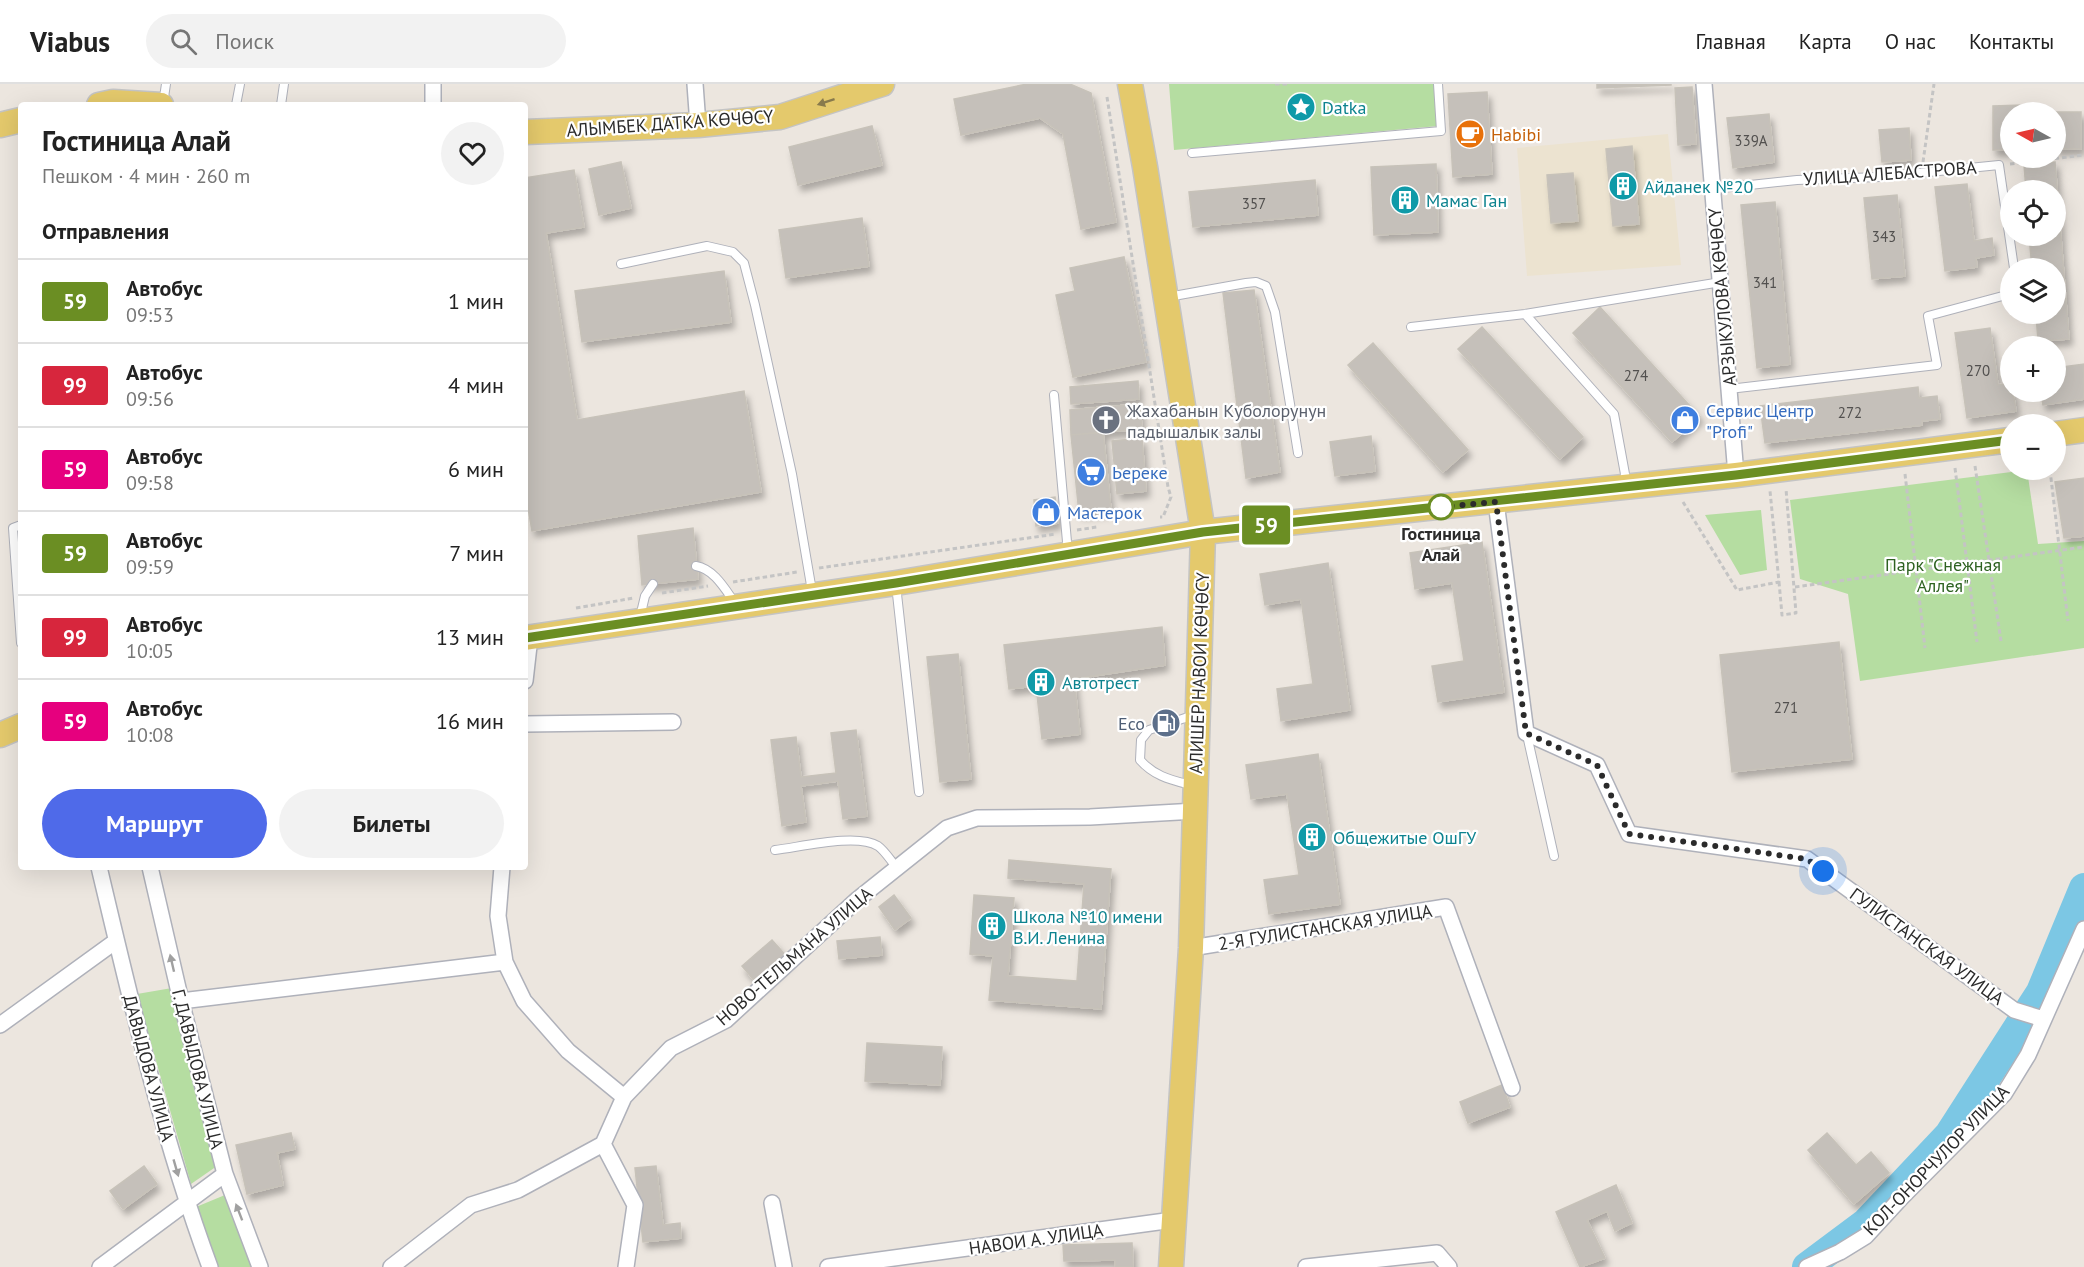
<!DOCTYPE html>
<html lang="ru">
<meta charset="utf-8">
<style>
:root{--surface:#fff;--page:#f2f2f2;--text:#222;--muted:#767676;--line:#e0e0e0;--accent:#4f6ae9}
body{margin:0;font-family:"PT Sans",sans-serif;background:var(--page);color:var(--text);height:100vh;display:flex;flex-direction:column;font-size:22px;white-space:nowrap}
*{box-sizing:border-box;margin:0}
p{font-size:20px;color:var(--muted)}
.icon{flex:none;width:33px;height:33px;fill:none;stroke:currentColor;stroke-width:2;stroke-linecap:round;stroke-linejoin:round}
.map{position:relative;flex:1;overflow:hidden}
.drawer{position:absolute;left:18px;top:18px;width:510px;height:768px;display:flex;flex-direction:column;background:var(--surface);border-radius:6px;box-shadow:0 6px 24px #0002}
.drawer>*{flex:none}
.badge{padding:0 12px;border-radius:4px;font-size:21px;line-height:39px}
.needle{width:39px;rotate:278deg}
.tools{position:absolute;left:2000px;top:18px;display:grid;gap:12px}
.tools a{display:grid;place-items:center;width:66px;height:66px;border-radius:50%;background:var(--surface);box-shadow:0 6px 24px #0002;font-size:30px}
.you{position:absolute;width:30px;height:30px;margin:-15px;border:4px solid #fff;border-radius:50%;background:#1a73e8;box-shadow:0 0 0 9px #1a73e833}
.map>.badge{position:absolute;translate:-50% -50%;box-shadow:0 0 0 3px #fff}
h2{padding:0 24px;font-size:22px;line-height:54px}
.round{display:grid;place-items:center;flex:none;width:63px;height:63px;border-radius:32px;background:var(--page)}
.head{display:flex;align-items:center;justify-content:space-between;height:102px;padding:0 24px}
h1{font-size:28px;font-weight:800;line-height:45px}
.primary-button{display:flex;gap:12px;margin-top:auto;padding:12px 24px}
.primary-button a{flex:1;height:69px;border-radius:36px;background:var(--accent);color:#fff;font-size:24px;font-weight:800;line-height:69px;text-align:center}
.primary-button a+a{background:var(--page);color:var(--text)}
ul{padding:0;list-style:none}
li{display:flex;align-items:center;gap:18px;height:84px;padding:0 24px;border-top:2px solid var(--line)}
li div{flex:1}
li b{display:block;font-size:22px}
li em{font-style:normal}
li .badge{min-width:66px;font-weight:700;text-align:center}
header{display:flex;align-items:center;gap:36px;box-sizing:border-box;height:84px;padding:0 30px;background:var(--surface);border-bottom:2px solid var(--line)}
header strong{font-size:28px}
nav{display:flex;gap:33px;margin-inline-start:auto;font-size:21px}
.search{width:420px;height:54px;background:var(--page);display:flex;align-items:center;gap:15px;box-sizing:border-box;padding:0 21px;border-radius:33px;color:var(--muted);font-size:22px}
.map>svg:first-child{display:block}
</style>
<header>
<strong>Viabus</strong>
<div class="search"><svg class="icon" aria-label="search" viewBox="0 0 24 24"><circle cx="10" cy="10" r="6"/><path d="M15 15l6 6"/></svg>Поиск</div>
<nav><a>Главная</a><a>Карта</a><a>О нас</a><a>Контакты</a></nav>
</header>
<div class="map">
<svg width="2084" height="1183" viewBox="0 0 2084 1183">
<defs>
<filter id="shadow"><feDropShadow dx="3.5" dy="6" stdDeviation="3" flood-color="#0004"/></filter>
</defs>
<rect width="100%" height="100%" fill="#ece6df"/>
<path fill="#ece3d0" d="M1668 50 1681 181 1527 192 1517 64Z"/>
<path fill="#b5dda1" d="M1169 0H1434L1438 42 1174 66Z
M2027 386 2038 460 2084 457V564L1860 597 1848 510 1800 495 1790 416Z
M1761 426 1767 486 1740 491 1705 431Z
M172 904 217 1082 191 1100 137 910Z
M225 1111 252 1183H217L196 1123Z"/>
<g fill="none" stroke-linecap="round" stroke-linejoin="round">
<path stroke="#7cc7e4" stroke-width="30" d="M1807 1183 1866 1139 1949 1051 2041 908 2084 804"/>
</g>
<path fill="#c5c0ba" stroke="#c7c2b9" stroke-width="1.5" filter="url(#shadow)" d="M1027 0H1070L1091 9 1116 138 1081 145 1063 50 1040 34 961 51 954 15Z
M1597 0H1671V1L1597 4Z
M1692 3 1696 60 1678 61 1675 4Z
M1487 8 1492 90 1453 93 1448 10Z
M2023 21 2027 28H2010V66H1993V22Z
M2044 28H2081V65H2055V28Z
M1769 30 1774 78 1733 84 1727 34Z
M872 42 882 81 798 101 789 63Z
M1909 44 1911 76 1882 78 1879 46Z
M1632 62 1639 140 1613 142 1606 65Z
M621 78 631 124 599 131 589 85Z
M2055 78 2069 255 2038 257 2036 230H2055V184H2032L2029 152H2055V106H2026L2024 81Z
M1436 80 1438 148 1374 151 1371 83Z
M574 86 584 143 546 149 577 336 744 307 761 408 532 447 525 406V94Z
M1573 89 1578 137 1551 139 1547 91Z
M1315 96 1318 131 1193 143 1189 108Z
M1967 100 1974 157 1992 154 1994 171 1976 174 1977 183 1945 187 1935 103Z
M1897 111 1905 192 1872 195 1864 114Z
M1775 118 1790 280 1757 284 1741 121Z
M862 134 869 182 786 194 779 146Z
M1124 173 1146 278 1073 293 1056 211 1075 207 1070 184Z
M724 187 731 238 582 258 575 207Z
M1254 206 1280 388 1246 394 1223 209Z
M1600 223 1700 333 1672 358 1573 249Z
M1482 243 1583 353 1560 375 1458 265Z
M1990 244 1998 301 2010 299V308H2013L2016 327 1967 334 1955 249Z
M1373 259 1468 366 1443 388 1348 281Z
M2084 280V315L2043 321 2041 308H2055V284Z
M1138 297 1139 315 1071 320 1070 303Z
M1918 303 1919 314 1937 312 1940 335 1922 337V341L1765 359 1760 322Z
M1140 320 1142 345 1071 351 1070 326Z
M1103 348 1111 426 1079 429 1071 351Z
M1371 352 1375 387 1335 392 1330 358Z
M1142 354 1146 407 1117 410 1112 357Z
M2084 394V452L2064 454 2055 398Z
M1055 413 1058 439 1036 442 1034 416Z
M693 444 698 495 642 501 638 452Z
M1482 458 1504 608 1438 618 1432 582 1464 577 1452 499 1415 505 1410 469Z
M1328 479 1350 626 1281 637 1277 605 1313 600 1301 515 1265 521 1260 490Z
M1162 543 1165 581 1074 595 1080 650 1042 655 1036 602 1009 605 1004 561Z
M1839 558 1852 675 1732 688 1720 571Z
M958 570 971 695 940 698 927 573Z
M856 646 867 732 843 735 838 697 801 702 806 738 782 742 771 656 796 653 801 693 836 689 831 649Z
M1318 670 1340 820 1269 830 1264 796 1299 791 1287 710 1251 715 1246 681Z
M1009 776 1111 785 1101 925 989 916 993 872 970 870 974 811 1014 814 1008 892 1077 897 1084 800 1008 794Z
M894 811 911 834 895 846 879 823Z
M880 853 882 871 839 875 837 857Z
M772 856 789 875 759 902 742 882Z
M867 959 942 963 940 1001 865 997Z
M1502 1001 1510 1023 1468 1039 1460 1018Z
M291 1049 295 1065 277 1069 283 1101 247 1110 236 1061Z
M1827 1049 1856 1081 1871 1068 1889 1089 1854 1120 1808 1066Z
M144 1082 157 1100 123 1125 110 1107Z
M656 1082 663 1141 680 1139 681 1154 643 1158 635 1084Z
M1616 1101 1632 1139 1615 1147 1607 1127 1587 1136 1605 1174 1580 1183 1556 1128Z
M1132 1159 1133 1183H1115V1176L1064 1177 1063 1161Z"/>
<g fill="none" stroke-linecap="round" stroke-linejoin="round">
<g stroke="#afb1ba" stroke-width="10">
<path id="service" d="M163 20 166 0
M236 21 240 0
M281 21 284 0
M1192 69 1441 47 1438 0
M1713 105 1797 96 1879 93 1999 81 2014 184
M621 180 707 162 733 168 744 179 755 221 792 390 812 507
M1168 213 1246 199 1256 198 1266 202 1275 228 1298 369
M1525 230 1614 330 1627 401
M1411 243 1525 230 1721 198
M1729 305 1937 281 1928 232 2010 210
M1054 311 1068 469
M21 441 13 444 21 559
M696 482C714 485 725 505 735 519
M896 501 919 708
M640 533 645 512 653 500
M1527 651 1554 772
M1194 702C1172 696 1155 693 1140 676L1141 656 1149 646 1194 631
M775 766C801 763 857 749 878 762 885 767 891 777 897 784"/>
</g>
<g stroke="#afb1ba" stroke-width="18">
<path id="minor" d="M695 0 698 41
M1704 0 1736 391
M433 21V0
M1496 418 1526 649 1597 681 1629 750 1807 775 2014 926 2043 935
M525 597 530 553
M525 640 673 638
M99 783C131 918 162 1053 210 1183
M150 783 181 917 225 1090 260 1183
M502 783 498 832 505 878 524 917 568 967 624 1013
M1191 864 1446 823 1512 1004
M181 917 505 878
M0 941 116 857
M603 1060 635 1121 626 1183
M772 1119 784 1183
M100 1183 225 1090
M391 1183 471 1121 518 1106 603 1060 624 1013 671 964 726 936 858 815 947 744 977 734 1090 733 1196 727
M828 1183 1173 1136
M1306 1183 1437 1169 1449 1183
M1807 1183 1840 1168 1866 1152 1901 1114 2004 1010 2028 971 2084 845"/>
</g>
<g stroke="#c4c4c4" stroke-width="27">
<path id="primary" d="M1130 0 1145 83 1203 448 1191 864 1171 1183
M99 21 113 18 161 21
M0 41 21 36
M525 48 698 41 780 33 882 0
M2055 350 2084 346
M525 554 896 499 1203 448 1736 391 2010 356
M0 651 21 642"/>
</g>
<path stroke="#c4c4c4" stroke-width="3" stroke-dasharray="4.5 3" stroke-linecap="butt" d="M1275 0H1287
M1107 13 1168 403 1171 413 1163 433H1160
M1923 78 1934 0
M2010 80 2084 71
M1975 382 2001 557
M1955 384 1977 558
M2050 386 2068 537
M1905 390 1925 564
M1683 418 1737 506 1779 498 1770 407
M1077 446 1097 443
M819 484 1056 450
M733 498 797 488
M1779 498 1782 531 1796 529 1786 405
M1795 503 2084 463
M662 509 708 502
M576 524 634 514"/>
<use href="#service" stroke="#fff" stroke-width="8"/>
<use href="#minor" stroke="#fff" stroke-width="15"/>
<use href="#primary" stroke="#e4c96c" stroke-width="24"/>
</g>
<defs><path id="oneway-solid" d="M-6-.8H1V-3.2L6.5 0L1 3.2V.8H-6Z" transform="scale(1.5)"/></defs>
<use fill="#887a4c" href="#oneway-solid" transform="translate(826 18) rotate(162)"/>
<g fill="#a0a0a0">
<use href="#oneway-solid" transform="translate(172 879) rotate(-103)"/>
<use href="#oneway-solid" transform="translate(176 1084) rotate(74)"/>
<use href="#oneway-solid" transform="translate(239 1128) rotate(-111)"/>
</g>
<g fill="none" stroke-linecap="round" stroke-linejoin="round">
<g stroke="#fff" stroke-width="14">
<path id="line" d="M525 554 896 499 1203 448 1736 391 2010 356"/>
</g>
<use href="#line" stroke="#6b8e23" stroke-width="9"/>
<path stroke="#2b2b2b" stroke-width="6" stroke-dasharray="0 10.8" d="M1441 423 1496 418 1526 649 1597 681 1629 750 1807 775 1823 787"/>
</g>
<defs>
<g id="sight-disc" transform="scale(1.5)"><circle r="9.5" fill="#0f9aa8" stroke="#fff"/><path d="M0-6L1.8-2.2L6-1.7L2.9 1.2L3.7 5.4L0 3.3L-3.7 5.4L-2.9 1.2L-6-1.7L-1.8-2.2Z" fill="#fff"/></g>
<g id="cafe-disc" transform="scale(1.5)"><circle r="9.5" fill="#e8710a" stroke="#fff"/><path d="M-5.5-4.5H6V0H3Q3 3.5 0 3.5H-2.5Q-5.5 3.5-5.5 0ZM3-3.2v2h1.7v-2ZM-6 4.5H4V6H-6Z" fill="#fff"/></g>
<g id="building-disc" transform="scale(1.5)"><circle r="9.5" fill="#0f9aa8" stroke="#fff"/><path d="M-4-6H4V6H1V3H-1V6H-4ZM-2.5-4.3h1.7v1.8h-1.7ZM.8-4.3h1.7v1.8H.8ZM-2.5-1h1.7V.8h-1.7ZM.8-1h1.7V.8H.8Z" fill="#fff"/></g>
<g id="church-disc" transform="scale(1.5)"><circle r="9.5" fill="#6b7280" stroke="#fff"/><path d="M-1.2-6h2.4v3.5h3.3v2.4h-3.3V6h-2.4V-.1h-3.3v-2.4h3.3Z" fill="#fff"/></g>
<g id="shop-disc" transform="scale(1.5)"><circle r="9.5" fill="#3f7fe0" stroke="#fff"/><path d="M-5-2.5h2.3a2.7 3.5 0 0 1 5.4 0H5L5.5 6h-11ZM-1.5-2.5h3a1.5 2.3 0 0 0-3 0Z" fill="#fff"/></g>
<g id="supermarket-disc" transform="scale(1.5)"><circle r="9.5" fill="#3f7fe0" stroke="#fff"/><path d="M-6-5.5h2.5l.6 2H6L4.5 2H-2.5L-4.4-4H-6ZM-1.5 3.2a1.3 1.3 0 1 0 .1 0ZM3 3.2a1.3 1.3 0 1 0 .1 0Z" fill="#fff"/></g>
<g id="fuel-disc" transform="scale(1.5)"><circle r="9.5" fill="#5c6f8a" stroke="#fff"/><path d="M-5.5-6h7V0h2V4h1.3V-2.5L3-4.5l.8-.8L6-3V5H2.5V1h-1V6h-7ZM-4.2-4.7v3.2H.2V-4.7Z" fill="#fff"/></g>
</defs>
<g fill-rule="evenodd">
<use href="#sight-disc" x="1301" y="23"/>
<use href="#cafe-disc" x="1470" y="50"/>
<use href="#building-disc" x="1623" y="102"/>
<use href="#building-disc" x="1405" y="116"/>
<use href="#church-disc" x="1106" y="336"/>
<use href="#shop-disc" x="1685" y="336"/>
<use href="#supermarket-disc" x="1091" y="388"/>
<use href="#shop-disc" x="1046" y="428"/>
<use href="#building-disc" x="1041" y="598"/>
<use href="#fuel-disc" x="1166" y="639"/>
<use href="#building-disc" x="1312" y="753"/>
<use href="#building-disc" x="992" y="842"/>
</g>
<circle fill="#fff" stroke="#6b8e23" stroke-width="3" cx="1441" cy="423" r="12"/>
<g text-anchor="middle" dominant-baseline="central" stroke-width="4.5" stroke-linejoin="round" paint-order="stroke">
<g font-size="15" fill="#52504f">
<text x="1751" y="56">339А</text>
<text x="1254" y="119">357</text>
<text x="1884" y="152">343</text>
<text x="1765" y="198">341</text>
<text x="1978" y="286">270</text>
<text x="1636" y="291">274</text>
<text x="1850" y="328">272</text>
<text x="1786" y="623">271</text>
</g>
<g font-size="18" fill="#0d838f" stroke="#fff" text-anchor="start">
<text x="1322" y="23">Datka</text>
<text x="1644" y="102">Айданек №20</text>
<text x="1426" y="116">Мамас Ган</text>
<text x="1062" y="598">Автотрест</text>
<text x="1333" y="753">Общежитые ОшГУ</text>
<text x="1013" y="832">Школа №10 имени<tspan x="1013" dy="21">В.И. Ленина</tspan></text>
</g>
<g font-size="18" fill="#2b2b2b" stroke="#fff">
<text transform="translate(670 39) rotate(-4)">АЛЫМБЕК ДАТКА КӨЧӨСҮ</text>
<text transform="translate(1890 89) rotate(-4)">УЛИЦА АЛЕБАСТРОВА</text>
<text transform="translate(1722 213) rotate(-95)">АРЗЫКУЛОВА КӨЧӨСҮ</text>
<text transform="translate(1199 589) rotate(-88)">АЛИШЕР НАВОИ КӨЧӨСҮ</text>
<text transform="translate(1325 843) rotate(-9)">2-Я ГУЛИСТАНСКАЯ УЛИЦА</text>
<text transform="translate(1927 862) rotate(36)">ГУЛИСТАНСКАЯ УЛИЦА</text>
<text transform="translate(794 872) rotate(-41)">НОВО-ТЕЛЬМАНА УЛИЦА</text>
<text transform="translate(149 984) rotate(75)">ДАВЫДОВА УЛИЦА</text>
<text transform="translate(198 985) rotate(76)">Г. ДАВЫДОВА УЛИЦА</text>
<text transform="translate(1936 1076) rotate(-46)">КОЛ-ОНОРЧУЛОР УЛИЦА</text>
<text transform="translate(1036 1155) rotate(-8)">НАВОИ А. УЛИЦА</text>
</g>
<g font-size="18" fill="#c56008" stroke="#fff" text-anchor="start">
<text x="1491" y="50">Habibi</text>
</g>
<g font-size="18" fill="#5b616d" stroke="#fff" text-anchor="start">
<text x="1127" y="326">Жахабанын Куболорунун<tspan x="1127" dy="21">падышалык залы</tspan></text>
</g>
<g font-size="18" fill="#366cbe" stroke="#fff" text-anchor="start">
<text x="1706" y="326">Сервис Центр<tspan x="1706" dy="21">"Profi"</tspan></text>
<text x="1112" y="388">Ьереке</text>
<text x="1067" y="428">Мастерок</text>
</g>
<g font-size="18" font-weight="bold" fill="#2b2b2b" stroke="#fff">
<text x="1441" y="449">Гостиница<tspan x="1441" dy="21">Алай</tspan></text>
</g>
<g font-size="18" fill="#2e6221" stroke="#fff">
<text x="1943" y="480">Парк "Снежная<tspan x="1943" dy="21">Аллея"</tspan></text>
</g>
<g font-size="18" fill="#4e5e75" stroke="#fff" text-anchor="end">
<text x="1145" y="639">Есо</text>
</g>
</g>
</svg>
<div class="tools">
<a><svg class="needle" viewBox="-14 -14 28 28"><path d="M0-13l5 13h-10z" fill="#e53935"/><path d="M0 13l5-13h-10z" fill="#767676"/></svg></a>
<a><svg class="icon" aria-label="locate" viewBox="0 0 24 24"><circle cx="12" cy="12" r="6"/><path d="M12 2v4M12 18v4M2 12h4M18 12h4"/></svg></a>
<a><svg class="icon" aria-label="layers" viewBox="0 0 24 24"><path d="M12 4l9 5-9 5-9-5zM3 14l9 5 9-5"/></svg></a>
<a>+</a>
<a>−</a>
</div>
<div class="you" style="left:1823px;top:787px"></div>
<b class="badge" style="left:1266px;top:441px;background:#6b8e23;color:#fff">59</b>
<section class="drawer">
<div class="head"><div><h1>Гостиница Алай</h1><p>Пешком · 4 мин · 260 m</p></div><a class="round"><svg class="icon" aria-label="heart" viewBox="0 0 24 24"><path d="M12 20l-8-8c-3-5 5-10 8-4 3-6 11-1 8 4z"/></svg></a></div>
<h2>Отправления</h2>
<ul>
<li><span class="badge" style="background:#6b8e23;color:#fff">59</span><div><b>Автобус</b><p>09:53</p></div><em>1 мин</em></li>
<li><span class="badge" style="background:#d7263d;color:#fff">99</span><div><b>Автобус</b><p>09:56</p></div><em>4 мин</em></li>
<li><span class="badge" style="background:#e6007e;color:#fff">59</span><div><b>Автобус</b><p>09:58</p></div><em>6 мин</em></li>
<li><span class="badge" style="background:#6b8e23;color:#fff">59</span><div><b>Автобус</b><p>09:59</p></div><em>7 мин</em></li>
<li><span class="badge" style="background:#d7263d;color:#fff">99</span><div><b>Автобус</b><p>10:05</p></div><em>13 мин</em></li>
<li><span class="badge" style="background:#e6007e;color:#fff">59</span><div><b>Автобус</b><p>10:08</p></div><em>16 мин</em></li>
</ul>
<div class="primary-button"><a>Маршрут</a><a>Билеты</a></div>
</section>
</div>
